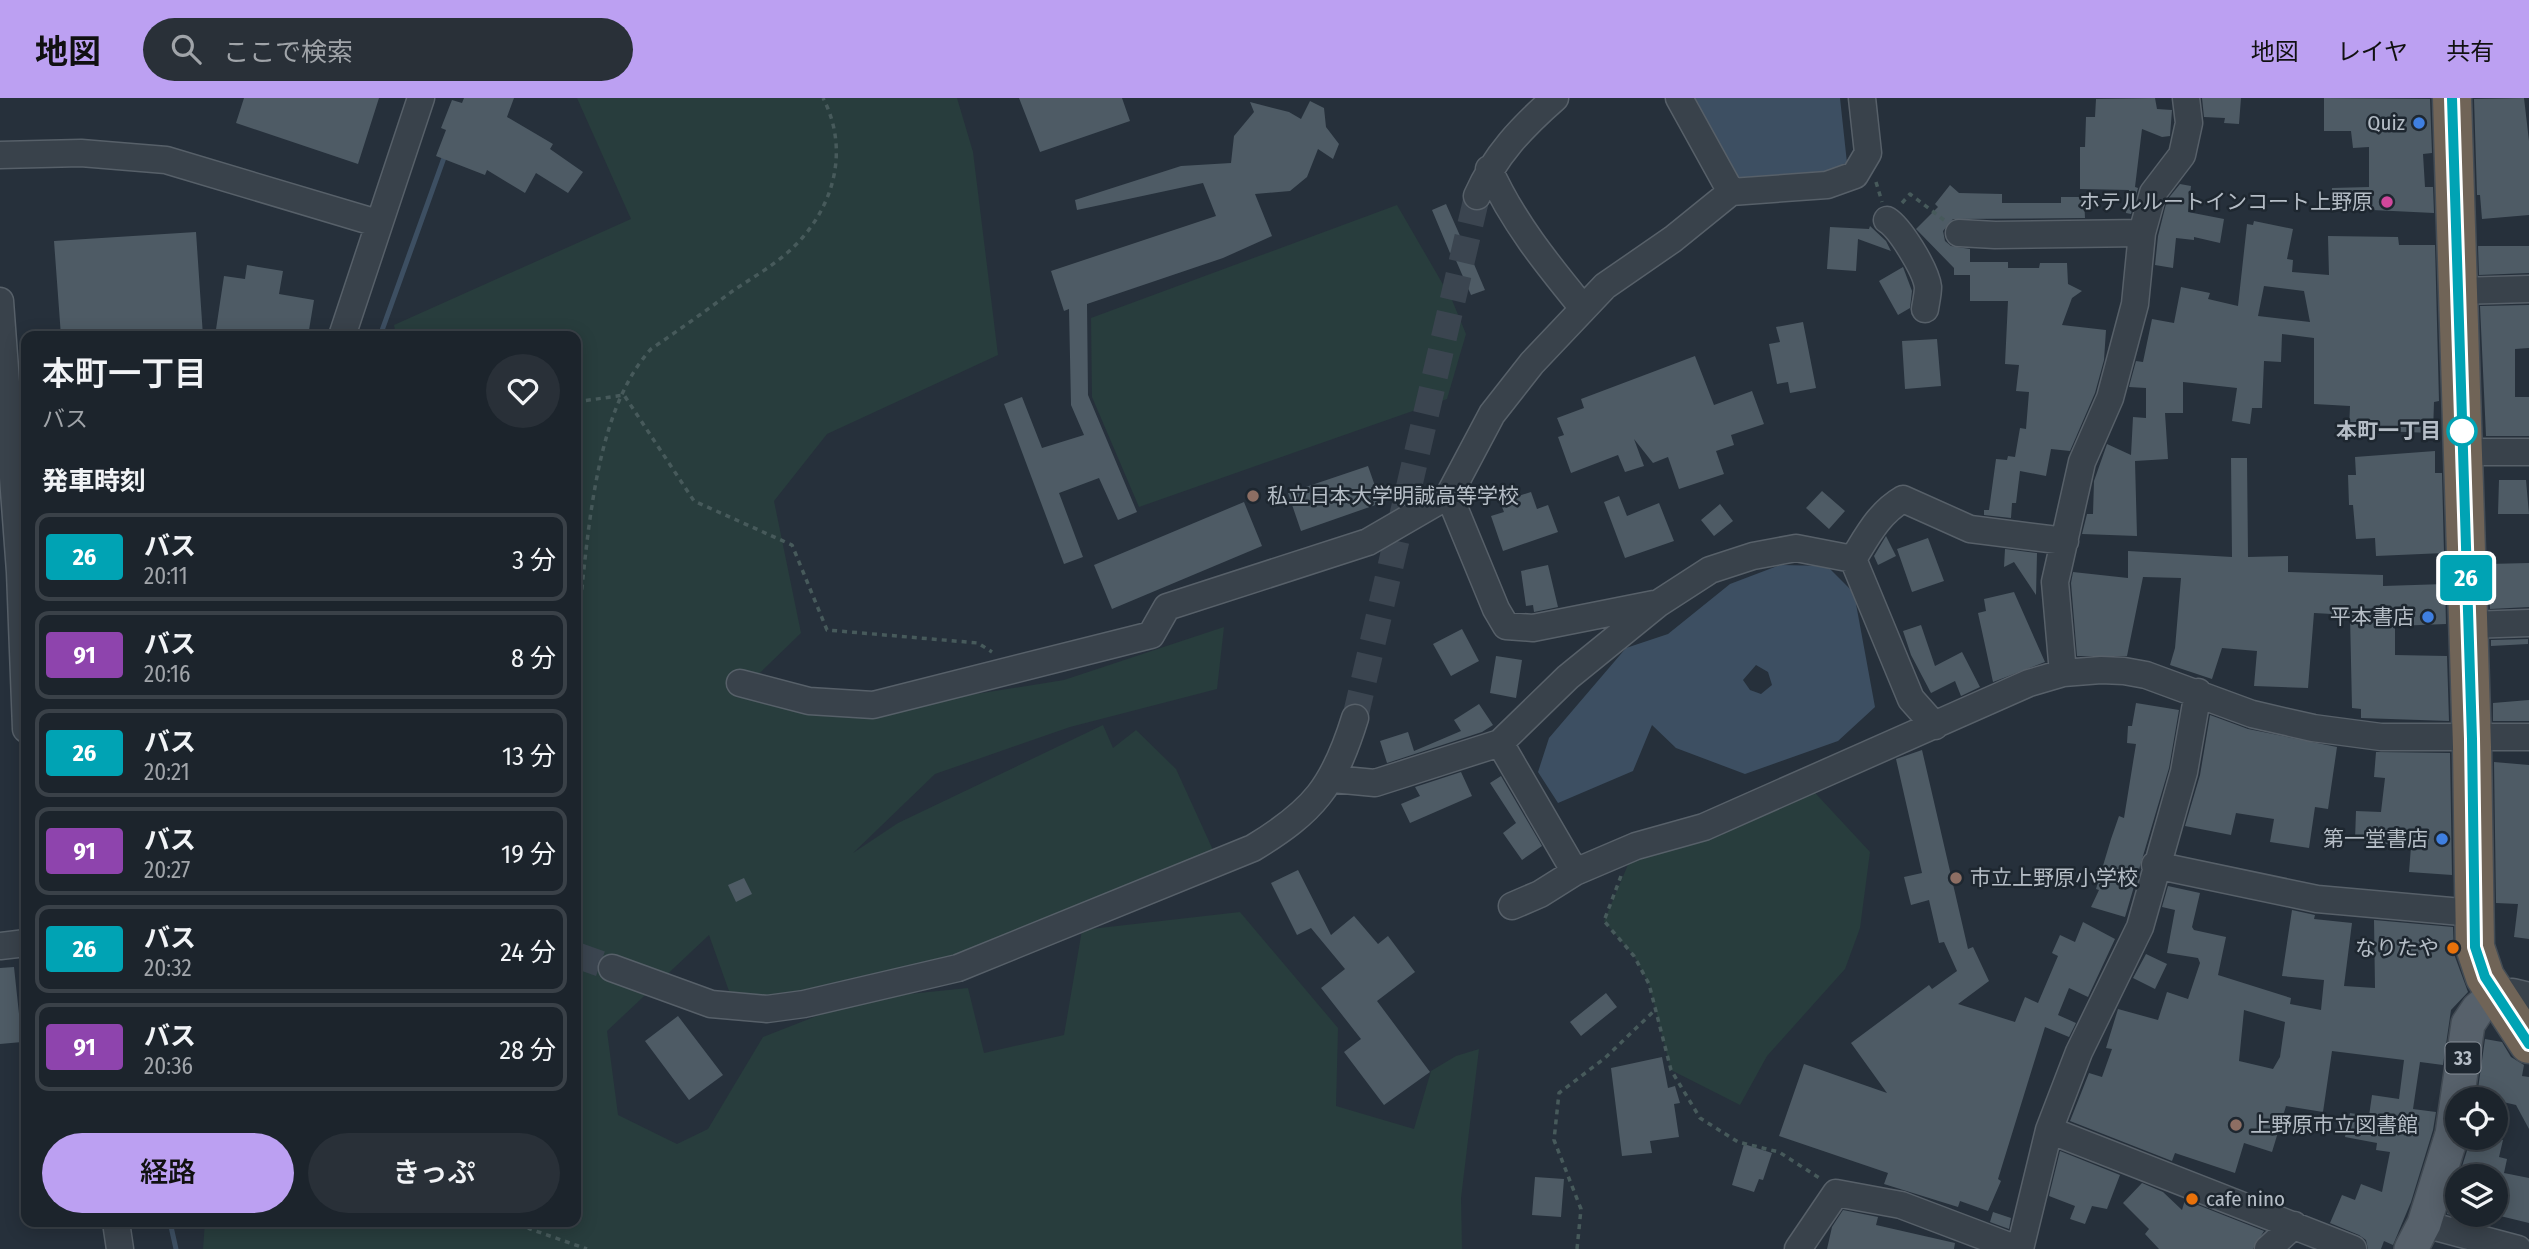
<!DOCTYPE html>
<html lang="ja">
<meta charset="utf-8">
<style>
:root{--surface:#1c242c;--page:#293038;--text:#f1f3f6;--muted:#a0a4a9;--line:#3a4148;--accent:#bca0f2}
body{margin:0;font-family:"Fira Sans Condensed","Noto Sans JP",sans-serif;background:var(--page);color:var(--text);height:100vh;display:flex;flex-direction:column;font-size:26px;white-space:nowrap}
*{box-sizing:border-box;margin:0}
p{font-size:23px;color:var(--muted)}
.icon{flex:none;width:38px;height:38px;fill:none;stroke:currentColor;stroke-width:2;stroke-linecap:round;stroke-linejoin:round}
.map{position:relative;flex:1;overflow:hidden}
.side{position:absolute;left:21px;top:233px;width:560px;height:896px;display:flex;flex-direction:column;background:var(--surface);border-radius:14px;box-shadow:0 4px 18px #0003,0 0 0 2px var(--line)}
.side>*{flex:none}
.badge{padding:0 14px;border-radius:5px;font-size:24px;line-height:46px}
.fabs{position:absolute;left:2445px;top:989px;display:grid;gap:14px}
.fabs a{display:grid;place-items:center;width:63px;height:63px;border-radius:50%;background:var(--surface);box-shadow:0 4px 18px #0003,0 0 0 2px var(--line);font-size:35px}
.map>.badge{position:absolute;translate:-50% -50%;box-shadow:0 0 0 4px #fff}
h2{padding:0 21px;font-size:26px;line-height:63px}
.round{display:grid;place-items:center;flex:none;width:74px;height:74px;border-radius:37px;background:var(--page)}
.summary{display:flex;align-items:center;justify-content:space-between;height:119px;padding:0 21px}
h1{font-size:33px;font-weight:600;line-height:52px}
.cta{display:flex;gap:14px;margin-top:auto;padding:14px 21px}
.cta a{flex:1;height:80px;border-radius:42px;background:var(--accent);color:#111;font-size:28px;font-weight:600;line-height:80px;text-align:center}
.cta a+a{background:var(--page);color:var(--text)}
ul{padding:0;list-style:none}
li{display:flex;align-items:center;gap:21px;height:88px;margin:0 14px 10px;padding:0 7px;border:4px solid var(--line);border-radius:14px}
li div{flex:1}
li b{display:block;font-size:26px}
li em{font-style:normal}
li .badge{min-width:77px;font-weight:700;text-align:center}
header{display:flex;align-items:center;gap:42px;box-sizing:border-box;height:98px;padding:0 35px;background:var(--accent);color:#111}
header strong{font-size:33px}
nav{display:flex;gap:38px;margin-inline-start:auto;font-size:24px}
.search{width:490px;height:63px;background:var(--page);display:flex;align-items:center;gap:18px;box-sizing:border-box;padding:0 24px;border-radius:38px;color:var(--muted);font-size:26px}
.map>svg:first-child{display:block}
</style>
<header>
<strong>地図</strong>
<div class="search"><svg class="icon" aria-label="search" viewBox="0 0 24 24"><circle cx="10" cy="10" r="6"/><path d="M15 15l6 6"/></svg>ここで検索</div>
<nav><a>地図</a><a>レイヤ</a><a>共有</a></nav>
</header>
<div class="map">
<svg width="2529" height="1151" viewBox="0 0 2529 1151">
<rect width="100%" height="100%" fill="#26303b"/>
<path fill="#283d3d" d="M577 0H957L973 54 998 257 827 336 774 403 801 535 735 599 858 615 1064 582 1224 529 1217 591 1070 629 935 676 853 755 898 725 1103 627 1113 650 1136 632 1176 671 1218 763 958 870 735 910 709 837 607 933 618 1017 677 1046 708 1031 763 939 860 901 968 890 984 955 1064 937 1082 832 1240 814 1338 930 1336 1008 1414 1031 1431 973 1456 958 1479 951 1461 1100 1462 1151H203L205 1124H576V238H396L394 227 631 121Z
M1397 107 1452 202 1466 236 1447 301 1139 409 1092 299 1091 220Z
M1805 684 1870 754 1860 830 1845 871 1767 958 1740 1007 1671 972 1649 886 1634 858 1604 823 1636 748Z"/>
<path fill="#3d4f62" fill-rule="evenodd" d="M1695 0H1840L1847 65 1808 93 1738 84 1694 12Z
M1780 467 1827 468 1854 495 1875 609 1838 643 1745 676 1676 650 1652 627 1633 673 1558 705 1538 674 1549 640 1626 550 1668 536 1730 486ZM1756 567 1768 574 1772 587 1761 596 1750 592 1743 582Z"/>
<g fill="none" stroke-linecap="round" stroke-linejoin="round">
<path stroke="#3d4f62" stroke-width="5" d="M380 238 445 57
M170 1124 176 1151"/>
</g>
<path fill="#4e5b65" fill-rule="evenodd" d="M244 0H379L358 66 236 25Z
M464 0H514L507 19 553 46 550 51 583 74 568 95 536 75 525 95 487 72 485 77 436 58 446 32 441 30 452 2 462 5Z
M1019 0H1122L1130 23 1040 54Z
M2155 0 2157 11 2172 12 2170 38 2162 39 2142 31 2135 89 2138 90 2131 116 2126 115 2129 92 2080 91V49H2085L2086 19H2095L2096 1Z
M2202 0H2241L2239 26 2224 25 2225 20 2204 19Z
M2324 0 2430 1 2432 55 2423 56 2425 89H2433L2434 115 2331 110 2332 90 2369 89V49L2353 50 2351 33H2324Z
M2524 0 2529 43V117L2482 121 2480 97H2477L2474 1Z
M1310 3 1324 10 1326 29 1339 46 1333 61 1318 51 1307 79 1290 93 1255 96 1272 138 1223 160 1087 206 1088 297 1137 414 1118 422 1099 380 1059 395 1083 459 1064 466 1004 306 1022 299 1042 350 1084 337 1071 307 1069 211 1064 213 1051 173 1216 118 1203 85 1077 112 1075 102 1181 68 1231 65 1234 38 1254 14 1250 4 1289 14 1301 21Z
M2180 86 2191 88 2188 114 2224 121 2220 145 2194 139V142L2176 140 2173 170 2155 167 2158 138 2167 102Z
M1950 87 1959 95 2002 96V105H2061V99H2084L2085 120 1953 121 1943 133 1945 143 1951 148 1970 151V177H1954V170L1916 131 1938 109 1935 106Z
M1446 106 1465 149 1450 155 1432 112Z
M2254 123 2293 131 2287 161 2293 162 2292 174 2329 177 2328 138 2398 139 2399 147H2435L2439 303 2434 304 2433 335 2349 332 2350 308 2314 306V240L2282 236 2281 264 2264 263 2262 310H2252L2250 326 2232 323 2237 290 2183 284V315H2165L2168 361 2135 363 2137 438 2082 436 2087 416H2093L2094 383 2107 346 2131 357 2133 319 2146 320V290L2129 289 2136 263 2143 264 2152 221 2174 225 2181 189 2210 195 2208 201 2238 208 2247 126 2253 127ZM2264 188 2304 193 2310 224 2258 218Z
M1870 128 1886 143 1891 153 1858 141 1856 173 1827 171 1830 129 1869 131Z
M196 134 203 238H61L54 143Z
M2478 148H2529V175L2479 177Z
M1468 152 1485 192 1471 197 1454 158Z
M1970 164H2008V170H2039L2040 165H2067L2068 186 2082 193 2072 200 2062 227 2106 232 2104 262 2095 295 2070 353 2051 351 2046 378 2020 373 2016 405H2012L2011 420 1984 417V412H1989L1996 361 2007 362 2008 358 2015 359 2020 330 2026 331 2029 294 2016 293 2019 267 2005 266 2008 203H1970Z
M247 167 283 173 279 196 314 202 308 238H215L224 178 245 181Z
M1903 169 1912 193 1910 210 1898 217 1879 183Z
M2529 207V250L2515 251V299H2529V338H2486L2480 208Z
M1803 224 1816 290 1790 295 1788 284 1777 286 1769 246 1780 244 1776 229Z
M1937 241 1941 288 1905 291 1902 243Z
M1695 258 1714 307 1752 293 1764 326 1731 337 1734 347 1716 353 1724 376 1679 391 1668 359 1653 365 1634 341 1644 368 1625 374 1618 357 1571 375 1558 339 1564 337 1557 320 1584 310 1581 301Z
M2435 353V375H2442L2444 455 2376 458 2375 440 2356 441 2353 407H2349L2348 377H2356L2355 359Z
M2231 360H2247L2248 459 2288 458V474L2383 477V488L2445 486 2446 526 2395 528V557L2447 558 2449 623 2361 620V611L2352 610 2350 517 2314 515 2308 590 2254 588 2257 553 2222 550 2212 581 2170 567 2175 550 2181 480 2143 479 2127 558H2077L2071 485 2073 474 2128 480V453L2232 459Z
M1368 368 1381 405 1301 433 1288 395Z
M2499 382H2526L2529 416H2498Z
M1822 393 1845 413 1829 431 1806 410Z
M1531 394 1537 411 1548 407 1558 434 1503 453 1491 418 1504 414 1500 404Z
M1619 398 1627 418 1659 405 1674 443 1625 460 1604 404Z
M1244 404 1262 448 1112 511 1094 467Z
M1720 406 1733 423 1714 438 1701 422Z
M1886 438 1896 458 1878 467 1874 458Z
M1928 440 1944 483 1912 494 1897 451Z
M2005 451 2037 455 2036 497 2014 464 2004 469Z
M2529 465V509L2490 511 2488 466Z
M1548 467 1558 509 1534 514 1533 507 1526 508 1521 473Z
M2014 494 2045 564 1993 584 1978 515 1986 513 1984 501Z
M1921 527 1935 568 1962 554 1980 589 1961 598 1955 583 1931 595 1911 557 1903 533Z
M1462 531 1479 563 1451 578 1433 546Z
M2528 541V546L2491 548V542Z
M1496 558 1522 562 1516 600 1490 595Z
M2529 602V623H2493V605Z
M2136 605 2179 612 2169 670 2125 819 2091 809 2099 792 2096 791 2111 741 2119 718 2124 720 2136 646 2127 645 2128 628H2132Z
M1479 606 1493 627 1482 634 1387 665 1380 643 1408 634 1414 653 1461 633 1454 622Z
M2210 617 2248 631 2337 649 2328 711 2315 709 2309 750 2270 744 2274 721 2236 715 2231 737 2185 728 2200 677Z
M1922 652 1968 851 1973 849 1989 883 1958 906 2015 924 2025 899 2038 905 2058 858 2052 855 2060 837 2075 844 2083 824 2115 841 2088 899 2069 890 2058 917 2076 925 2069 939 2045 929 1998 1081 2001 1083 1988 1113 1960 1103 1958 1109 1884 1086 1888 1075 1779 1038 1804 966 1887 995 1851 945 1929 887 1932 891 1957 873 1944 844 1939 845 1929 802 1911 807 1904 779 1922 775 1896 661Z
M2376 654 2450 655 2452 777 2409 774 2411 749 2355 742 2356 713 2381 714 2385 680 2374 679Z
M2494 664 2529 667V841L2514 839 2518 806 2496 805Z
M1461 674 1472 698 1410 725 1401 706 1420 698 1415 689Z
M1501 678 1542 748 1522 762 1503 735 1516 725 1490 685Z
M1298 772 1331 837 1354 818 1378 846 1388 838 1415 874 1377 903 1430 974 1384 1007 1344 954 1361 941 1321 890 1345 871 1311 830 1297 837 1271 785Z
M744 780 752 796 736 804 728 787Z
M2168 788 2200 795 2192 829 2194 832 2226 839 2218 877 2291 900 2290 906 2321 912 2324 882 2282 878 2292 812 2315 817 2314 821 2352 825 2344 888 2375 890 2374 822 2453 829 2454 856 2468 894 2451 912 2443 967 2420 964 2413 1011 2436 1014 2433 1032 2411 1104 2393 1147 2384 1143 2381 1151H2368L2366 1142 2359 1137 2330 1125 2342 1097 2355 1102 2361 1086 2382 1094 2390 1054 2376 1052 2377 1045 2345 1039 2350 1015 2369 1018 2372 997 2399 1001 2404 962 2332 953 2323 1014 2286 1008 2272 1054 2244 1045 2235 1075 2175 1055 2172 1063 2070 1023 2089 975 2102 979 2112 951 2106 950 2118 911 2158 922 2167 894 2188 901 2200 865 2198 860 2167 855 2175 812 2162 809ZM2244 912 2285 924 2280 959 2273 971 2239 963Z
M2146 856 2167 866 2155 891 2133 880Z
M14 869 22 944 0 946V870Z
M1606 895 1617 909 1581 938 1570 924Z
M678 918 723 977 689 1002 645 943Z
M2485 941 2502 944 2511 959 2524 967 2522 978 2529 979V1031L2516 1007 2477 998Z
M1662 959 1668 990 1675 988 1680 1005 1674 1006 1679 1039 1650 1043 1652 1055 1622 1058 1611 970Z
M2471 1040 2503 1042 2499 1059 2507 1061 2504 1075 2529 1080V1125L2496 1117V1078H2459Z
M1744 1046 1772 1055 1763 1082 1759 1081 1754 1094 1732 1087Z
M2060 1053 2120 1077 2107 1111 2092 1108 2085 1126 2070 1121 2075 1108 2049 1098Z
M1535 1079 1564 1081 1561 1119 1532 1117Z
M2142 1085 2163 1094 2182 1112 2185 1102 2264 1133 2253 1151H2159L2145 1136 2149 1131 2123 1105Z
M2457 1085V1116H2476L2475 1123 2447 1116Z
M1843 1112 1878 1119 1876 1127 1955 1145 1954 1151H1827L1832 1129Z
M1993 1114 2011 1120 2009 1131 1990 1124Z"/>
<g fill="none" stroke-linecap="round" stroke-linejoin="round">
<path stroke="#3b4550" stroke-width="26" stroke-dasharray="26 13" stroke-linecap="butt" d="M1355 620 1477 98
M576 857 612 870"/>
<g stroke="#576069" stroke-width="29">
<path id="minor" d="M1679 0 1731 94
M0 57 81 55 166 62 377 125
M1489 71C1512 123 1547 166 1583 210
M1477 98C1495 57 1522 29 1555 0
M1887 122C1900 130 1926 172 1928 189 1928 196 1926 204 1925 211
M1959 135 1995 137 2142 135
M2458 193 2529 191
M0 203 20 474 26 631
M342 238 421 0
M2463 354H2529
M1449 397 1496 511 1506 528 1533 530 1654 506
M1853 461C1868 437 1879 415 1903 401L1970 431 2065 443
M2468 527 2529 525
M2063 575 2055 484 2082 364 2110 300 2135 206 2142 135 2153 95 2182 57 2189 25 2186 0
M740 585 809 603 873 607 1151 537 1167 509 1368 444 1449 397 1492 316 1532 265 1605 188 1673 141 1731 94 1827 87 1855 77 1868 55 1862 0
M1500 645 1575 774
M1333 681 1375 685 1500 645 1568 579 1659 505 1710 472 1753 458 1796 450 1853 461 1911 601 1935 628
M2155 767 2317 801 2473 815
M1512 808 1540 796 1575 774 1636 748 1704 729 2029 585 2063 575 2101 572 2124 573 2146 577 2252 616 2313 630 2381 639H2529
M0 848 26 845
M612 870 711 906 767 911 804 906 958 870 1253 750C1314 713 1334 688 1355 620
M2496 896 2513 894 2529 898
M2049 1032 2353 1151
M116 1124 120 1151
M2424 1126 2518 1151
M1798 1151 1836 1095 1901 1107 2017 1151
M2020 1151 2049 1032 2079 954 2140 829 2184 674 2198 594
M2268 1151 2294 1127"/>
</g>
<g stroke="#424b54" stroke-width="36">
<path id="major" d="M2411 1151 2424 1126 2452 1036 2468 926 2478 911 2496 896"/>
</g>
<g stroke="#444d56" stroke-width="41">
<path id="highway" d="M2452 0 2472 649 2475 849 2485 879 2529 946"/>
</g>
<path stroke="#475a5b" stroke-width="3.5" stroke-dasharray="5 5" stroke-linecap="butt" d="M1876 84 1882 104
M1902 105 1910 96 1944 122
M576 304 624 297 694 403 792 447 827 532 978 545 992 554
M576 541C588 454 590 318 651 251 679 232 707 212 734 192 752 180 771 169 787 155 833 115 851 54 823 0
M1621 778 1604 823 1634 858 1649 886 1671 972 1700 1020 1738 1044 1779 1054 1821 1081
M519 1124 530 1131 587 1151
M1577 1151 1581 1111 1554 1042 1559 995 1605 960 1656 911"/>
<use href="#minor" stroke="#39424b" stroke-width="26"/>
<use href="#major" stroke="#57616b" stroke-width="33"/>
<use href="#highway" stroke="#706457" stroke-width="38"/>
</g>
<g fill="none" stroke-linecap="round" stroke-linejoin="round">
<g stroke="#fff" stroke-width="16">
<path id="line" d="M2452 0 2472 641 2475 849 2485 879 2529 946"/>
</g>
<use href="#line" stroke="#00a3b4" stroke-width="10"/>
</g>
<g fill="#3f7fe0" stroke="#1e2730" stroke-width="2.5">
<circle cx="2419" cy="25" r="7"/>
<circle cx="2428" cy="519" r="7"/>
<circle cx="2442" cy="741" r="7"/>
</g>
<circle fill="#d1479c" stroke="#1e2730" stroke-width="2.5" cx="2387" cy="104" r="7"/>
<circle fill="#fff" stroke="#00a3b4" stroke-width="3.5" cx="2462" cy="333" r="14"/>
<g fill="#8d6e63" stroke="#1e2730" stroke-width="2.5">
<circle cx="1253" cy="398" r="7"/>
<circle cx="1956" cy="780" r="7"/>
<circle cx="2236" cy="1027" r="7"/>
</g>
<g fill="#e8710a" stroke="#1e2730" stroke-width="2.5">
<circle cx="2453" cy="850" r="7"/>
<circle cx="2192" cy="1101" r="7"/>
</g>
<g text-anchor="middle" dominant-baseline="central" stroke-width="5" stroke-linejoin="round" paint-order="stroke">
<rect fill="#1e2730" stroke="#889099" stroke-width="2" x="2445.5" y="944.5" width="35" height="31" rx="5"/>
<g font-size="19" font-weight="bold" fill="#b5bdc6">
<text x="2463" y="960">33</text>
</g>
<g font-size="21" fill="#b5bdc6" stroke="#1e2730" text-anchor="end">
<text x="2405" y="25">Quiz</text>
<text x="2373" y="104">ホテルルートインコート上野原</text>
<text x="1267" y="398" text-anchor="start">私立日本大学明誠高等学校</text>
<text x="2414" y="519">平本書店</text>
<text x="2428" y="741">第一堂書店</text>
<text x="1970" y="780" text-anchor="start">市立上野原小学校</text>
<text x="2439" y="850">なりたや</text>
<text x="2250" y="1027" text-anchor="start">上野原市立図書館</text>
<text x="2206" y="1101" text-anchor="start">cafe nino</text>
</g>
<g font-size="21" font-weight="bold" fill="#b5bdc6" stroke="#1e2730" text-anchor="end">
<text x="2441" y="333">本町一丁目</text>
</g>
</g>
</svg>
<div class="fabs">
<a><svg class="icon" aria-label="locate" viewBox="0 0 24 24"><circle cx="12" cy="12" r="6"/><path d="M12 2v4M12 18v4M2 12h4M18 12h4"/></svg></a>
<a><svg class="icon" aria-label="layers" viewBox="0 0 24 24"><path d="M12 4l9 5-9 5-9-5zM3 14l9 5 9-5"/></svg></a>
</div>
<b class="badge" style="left:2466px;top:480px;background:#00a3b4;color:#fff">26</b>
<section class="side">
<div class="summary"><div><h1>本町一丁目</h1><p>バス</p></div><a class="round"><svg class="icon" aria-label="heart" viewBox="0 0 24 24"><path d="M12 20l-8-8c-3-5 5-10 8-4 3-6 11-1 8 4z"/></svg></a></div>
<h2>発車時刻</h2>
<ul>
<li><span class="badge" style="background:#00a3b4;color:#fff">26</span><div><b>バス</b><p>20:11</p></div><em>3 分</em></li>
<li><span class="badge" style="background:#8e44ad;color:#fff">91</span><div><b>バス</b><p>20:16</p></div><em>8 分</em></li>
<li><span class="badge" style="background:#00a3b4;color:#fff">26</span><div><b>バス</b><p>20:21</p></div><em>13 分</em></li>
<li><span class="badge" style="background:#8e44ad;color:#fff">91</span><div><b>バス</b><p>20:27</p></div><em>19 分</em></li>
<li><span class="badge" style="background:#00a3b4;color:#fff">26</span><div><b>バス</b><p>20:32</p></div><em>24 分</em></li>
<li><span class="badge" style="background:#8e44ad;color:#fff">91</span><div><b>バス</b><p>20:36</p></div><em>28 分</em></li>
</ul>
<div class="cta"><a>経路</a><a>きっぷ</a></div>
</section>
</div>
